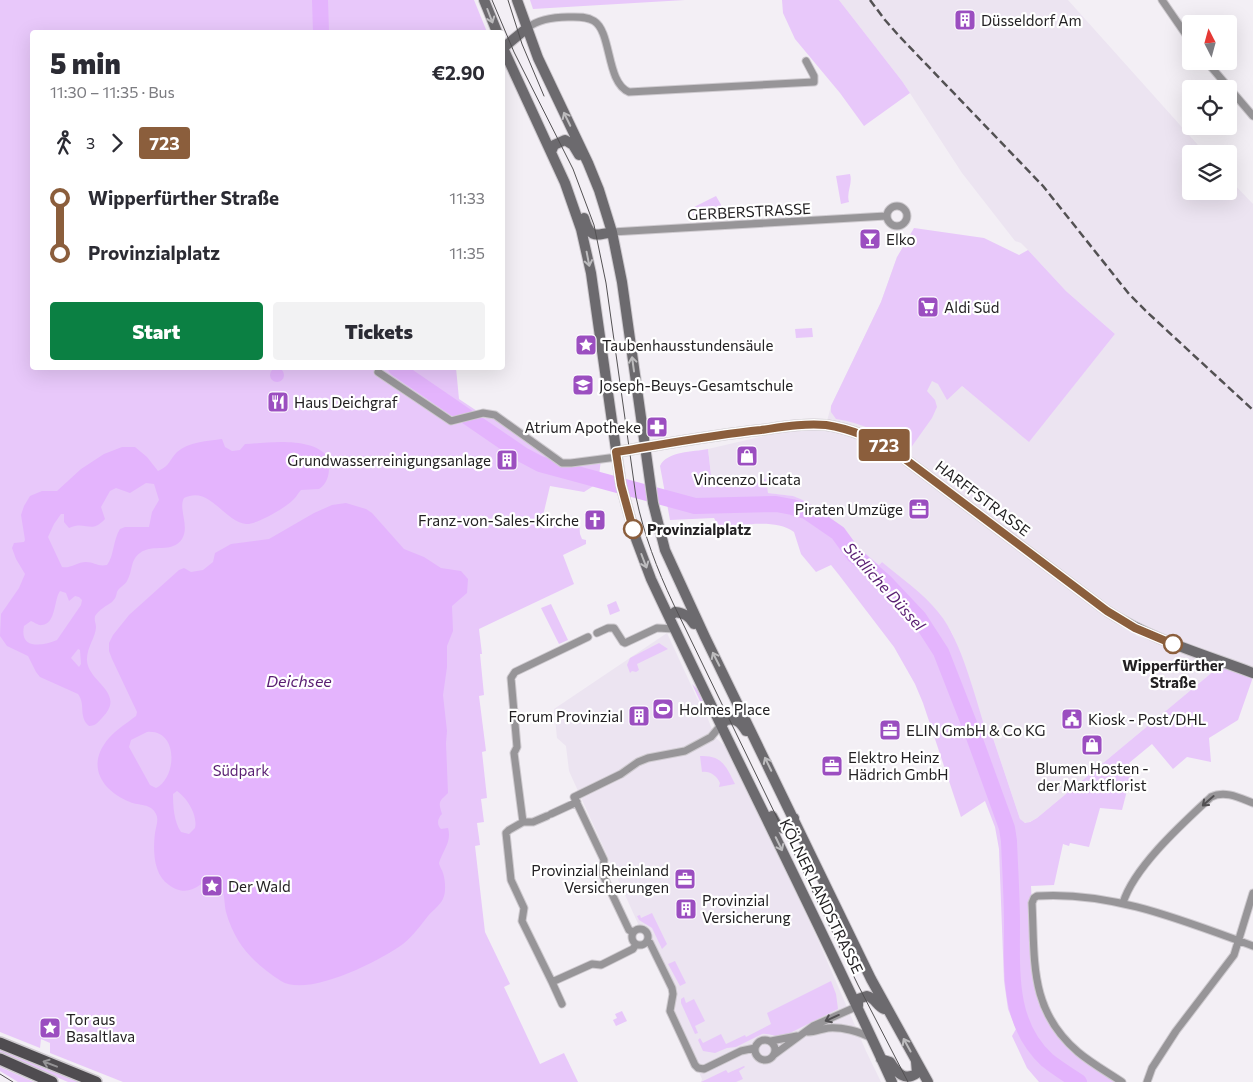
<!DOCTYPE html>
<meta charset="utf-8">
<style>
:root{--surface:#fff;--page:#f2f2f3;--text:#2b2b33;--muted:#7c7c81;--accent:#0b8043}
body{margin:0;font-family:Commissioner,sans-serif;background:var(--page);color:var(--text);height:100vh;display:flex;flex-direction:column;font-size:19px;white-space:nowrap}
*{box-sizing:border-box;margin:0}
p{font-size:16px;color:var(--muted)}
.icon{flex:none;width:28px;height:28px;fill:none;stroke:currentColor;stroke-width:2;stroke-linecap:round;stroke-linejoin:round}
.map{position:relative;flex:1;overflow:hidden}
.drawer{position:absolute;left:30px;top:30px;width:475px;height:340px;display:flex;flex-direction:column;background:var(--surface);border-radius:5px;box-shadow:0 5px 20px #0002}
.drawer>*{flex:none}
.badge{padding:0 10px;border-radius:4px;font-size:18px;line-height:32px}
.needle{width:32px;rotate:354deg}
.controls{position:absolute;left:1182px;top:15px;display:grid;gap:10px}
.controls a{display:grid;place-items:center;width:55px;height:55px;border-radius:5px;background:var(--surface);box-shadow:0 5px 20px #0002;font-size:25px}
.map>.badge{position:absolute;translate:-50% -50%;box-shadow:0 0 0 2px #fff}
.legs{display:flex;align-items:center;gap:8px;height:55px;padding:0 20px;font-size:16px}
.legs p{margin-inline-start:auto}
.summary{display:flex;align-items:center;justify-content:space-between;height:85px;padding:0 20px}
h1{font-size:28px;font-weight:800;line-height:38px}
.primary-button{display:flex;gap:10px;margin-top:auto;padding:10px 20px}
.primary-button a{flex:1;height:58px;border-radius:5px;background:var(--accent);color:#fff;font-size:20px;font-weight:800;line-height:58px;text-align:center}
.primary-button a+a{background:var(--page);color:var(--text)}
ul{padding:0 20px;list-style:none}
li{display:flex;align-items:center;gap:18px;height:55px;font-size:19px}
li i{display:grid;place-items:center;width:8px;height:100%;margin:0 6px;background:currentColor}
li i::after{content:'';width:12px;height:12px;margin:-6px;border:4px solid;border-radius:50%;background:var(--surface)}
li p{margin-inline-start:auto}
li:first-child i{background:linear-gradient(#0000 50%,currentColor 0)}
li:last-child i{background:linear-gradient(currentColor 50%,#0000 0)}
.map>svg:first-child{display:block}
</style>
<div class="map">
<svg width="1253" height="1082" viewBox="0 0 1253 1082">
<rect width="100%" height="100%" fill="#f3eff5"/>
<path fill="#ece4f1" d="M839 0H1068L1206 154H1191V191H1229V179L1253 204V669L1144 630 1135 635 1221 665 1037 818 1027 823 1022 822 1020 819 991 732 987 734 959 650 952 633 940 614 882 562 879 565 803 500 792 496 768 493 765 479 712 484 708 449 786 431 811 428 873 435 855 426 827 421 831 406 881 302 897 257 963 387 1029 441 1115 334 1066 291 1028 250 1021 243 1015 241 962 173 902 81Z
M667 633 697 698 706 714 715 737 729 750 818 940 866 1051 881 1082H701L702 1079 670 1011 673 1001 569 771 566 746 557 738 554 709Z"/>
<path fill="#e8c8fa" d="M0 0H474L487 32H32V368H456L459 399 477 411V414L497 418 529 444 556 459 601 460 598 483 584 492 550 486 542 520V522C556 525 564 526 577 517L579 519 580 534 582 539 586 540V544L563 555 574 584 479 629 482 654H480L484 695 479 696 486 751 482 752 487 798 481 799 484 822 477 823 480 845 475 846 485 932 510 984 504 987 540 1064 564 1053 578 1082H123L50 1053V1043L41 1039 40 1048 0 1032Z
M530 0H685L533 9Z
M782 0H839L902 81 910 93 864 126 840 93 795 39 783 13Z
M850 174C853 184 846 192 849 202L841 204 836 176Z
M716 196 724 210 719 214 694 218 692 208Z
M914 228 984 238 1019 255 1028 250 1066 291 1115 334 1029 442 962 386 947 400 938 384 932 381 927 391 935 400 937 407 932 418 910 449 905 450C883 434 863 423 836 419L831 412V406L881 302 897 257Z
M812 328 813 337 796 338 795 329Z
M708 449 712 484 766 479 768 493 793 496 803 500 879 565 882 562C901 578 923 593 939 613 962 641 975 698 987 734L991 732 1020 819 1025 823 1030 822 1037 818 1221 665 1253 677 1238 720 1209 738 1211 762 1187 757 1173 769 1152 744 1129 763 1136 770 1130 779 1122 810 1100 808 1089 847 1070 843 1069 846 1063 844 1054 885 1031 886 1036 984 1068 1044 1120 1082H1039L1027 1068 1012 1036 1016 1029 1008 1009 1004 981 999 849 995 827 985 801 961 817 923 703 915 684 894 647 839 575 831 565 816 572 801 554 794 532C774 518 742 526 719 527L714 518 670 520 660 466C667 451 693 452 708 449Z
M616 601 620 611 610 615 607 605Z
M551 604 568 640 559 644 541 608Z
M659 643 668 649 637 664 639 670 636 672 632 671 630 673 627 665 630 658Z
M692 684 700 692 710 711 706 714Z
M700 756C722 755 726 766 735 784L719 787 720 783C716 775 710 771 702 772Z
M652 913 667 944 662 949 652 928 639 920 637 916 640 915 641 918Z
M675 961 686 983 680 986 668 964Z
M831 981 836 994 838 1009 782 1037C775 1037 769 1033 762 1034L736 1047 727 1048 715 1053 703 1051 698 1040 700 1038 703 1043 721 1034 726 1044 745 1035 746 1037 771 1024 767 1013Z
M684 997 686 1003 694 999 705 1021 695 1026 698 1033 695 1034 681 1003V999Z
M622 1011 627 1021 616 1026 613 1020 617 1018 615 1014Z
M0 1048 80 1082H68L0 1053Z
M744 1066 745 1067 739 1071 743 1079 736 1082H701L726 1070 728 1073Z
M0 1067 34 1082H18L0 1071Z"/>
<path fill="#e4b4fd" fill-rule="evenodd" d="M270 375a7 7 0 1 1 14 0a7 7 0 1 1-14 0Z
M222 439 225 447 232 451 240 450 245 444C268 443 311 436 328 457 330 468 330 482 319 489L301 490C298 493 297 496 294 499 287 507 256 525 246 524 223 521 210 485 184 498 178 509 190 526 182 539 172 554 153 543 140 553 130 560 133 571 127 581 125 585 119 587 117 592 116 596 116 598 112 602 106 606 100 609 95 616 94 621 96 623 96 627 96 637 86 648 87 661 89 683 127 693 102 718 98 722 96 726 89 726 78 717 86 704 78 694L40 677 36 672 28 656 7 646 0 636 1 614 19 588 25 574 16 559 12 548 14 543 24 542 25 540 21 515 24 506 30 496 42 491H57L81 469 104 454 122 447H135L147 457 158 471C170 466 169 460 177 452 188 442 208 441 222 439ZM146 483 154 484 159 500 152 512 149 527H125L120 529C113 540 114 556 107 565 98 567 94 562 86 562 77 562 70 569 62 567L48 537 54 524 61 514H64V522L69 528C87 520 90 535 105 519L101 507 110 491 116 488 130 493ZM60 591 66 593 69 601 75 596 79 597 82 600 81 605 57 640C43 646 19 650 24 626L31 621C34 622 39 626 42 625 56 624 54 599 60 591ZM78 649 80 650 81 664 79 667 71 658Z
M346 503 366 509 372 513 404 549 424 557 441 568 461 571 468 579 467 593 452 606 453 631 447 646V667L443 695 447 731 446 743 448 793C439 802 438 801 442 814 438 818 436 824 441 829L448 828C452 842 443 850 439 863 440 868 442 869 443 873 445 879 446 890 444 896 442 904 433 910 428 916 420 926 413 936 403 944 380 961 307 998 281 981 253 963 235 944 226 912 224 904 225 889 219 883 206 869 195 904 169 885 153 874 153 850 155 833 156 826 159 820 156 814 151 803 139 806 130 802 100 790 86 764 109 738 117 729 127 723 136 716L137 712 112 659 109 651V643L113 635 129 615 179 570 184 568 191 572 203 570 213 562 215 553 231 544 269 539 314 513 332 505ZM147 732C179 729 177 778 156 788L150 785 129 747 131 740ZM177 791C187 798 198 815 195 828L189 834 181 832C174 822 173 806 173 794Z"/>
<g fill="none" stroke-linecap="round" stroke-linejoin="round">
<path stroke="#e4b4fd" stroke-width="16" d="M320 0 321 32
M396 368 523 455 540 464 695 506 776 504 792 507 806 511 838 533 854 555 885 582 919 618 941 652 970 726 1007 828 1009 841C1010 868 1012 897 1012 924 1012 973 1008 1024 1047 1060 1057 1068 1068 1075 1079 1082"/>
<g stroke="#cecacf" stroke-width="9">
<path id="street" d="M1162 0 1191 42
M527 28C539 19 553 17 568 17 576 17 586 16 594 21 612 32 606 83 629 92L814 82V76L806 61
M1206 61 1253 116
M887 216a10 10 0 1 1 20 0a10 10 0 1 1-20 0Z
M612 232 886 216
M378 372 451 421 483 413 495 415 562 463H571L617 457
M597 633 608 628H614L623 642 625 643 657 628 675 629
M588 637 515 672 511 678 517 747 514 753 523 822 509 830 506 833 511 880 524 908 522 921 552 982 592 964 601 965 633 949 636 944
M551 814 577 802
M523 822H533L547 816
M1123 903C1134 867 1183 823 1211 797 1225 790 1240 798 1253 803
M632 937a8 8 0 1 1 16 0a8 8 0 1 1-16 0Z
M633 932 629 930 602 873 604 860 574 797 621 774 638 762 648 758 685 751 711 737 721 725
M647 941 650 943 672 988 673 994 670 1011 695 1065 698 1068 704 1069 741 1051 755 1048
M552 982 562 1004
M808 1032C815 1032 821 1029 828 1028 842 1027 859 1031 871 1038
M755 1050a10 10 0 1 1 20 0a10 10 0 1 1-20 0Z
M771 1041 797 1036
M775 1054 813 1026 858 1006
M1122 1082C1107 1072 1091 1063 1078 1052 1029 1010 1035 962 1032 903L1034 898 1037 896C1112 891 1184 921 1253 946
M1147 1082 1152 1068 1176 1031 1234 955 1253 893"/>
</g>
<g stroke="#cecacf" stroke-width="12">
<path id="secondary" d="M484 0 497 32
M517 0 538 58 588 163 599 190 612 232 622 282 653 503 665 550 705 637 871 979 928 1082
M502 46 565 183 581 229 591 273 621 485 636 539 651 579C730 748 815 913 892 1082
M503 48 527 28
M551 152 554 145 565 140 573 145 579 155
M584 218C590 238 594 236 612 232
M616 452C665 444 712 435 761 430 782 427 804 423 826 425 852 429 875 439 897 453L1107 611C1152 640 1203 654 1253 673
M669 617 675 612C684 613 689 616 694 624
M721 725 726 720C737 718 741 723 746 731
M772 816 777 825 782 828 791 825 794 818
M858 1006V999L867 996C875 998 877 1006 884 1009
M881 1059 890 1062C897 1073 905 1082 917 1073L916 1061"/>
</g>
<g stroke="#cecacf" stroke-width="14">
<path id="primary" d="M0 1043 96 1082
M0 1059 52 1082"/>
</g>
<use href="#street" stroke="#979598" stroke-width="7"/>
<use href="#secondary" stroke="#6c6a6e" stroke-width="10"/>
<use href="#primary" stroke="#4f4c50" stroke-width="11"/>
<path stroke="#535153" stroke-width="1" d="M492 0 514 52 573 169 594 225 606 283 636 497C644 535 657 569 673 603L858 985 908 1082
M508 0 522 44 544 96
M0 1074 13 1082"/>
<path stroke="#535153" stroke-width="2.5" stroke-dasharray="8 4" stroke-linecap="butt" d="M870 0 885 20 900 37 1043 186 1129 294 1148 313 1253 410"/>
</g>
<defs><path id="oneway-shaft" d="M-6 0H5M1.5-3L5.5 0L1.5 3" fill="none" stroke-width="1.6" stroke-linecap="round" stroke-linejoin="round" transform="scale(1.25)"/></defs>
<g stroke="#bdbcbe">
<use href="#oneway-shaft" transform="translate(490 16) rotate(69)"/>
<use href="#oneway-shaft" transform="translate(567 119) rotate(-116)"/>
<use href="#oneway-shaft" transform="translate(588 259) rotate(79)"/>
<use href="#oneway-shaft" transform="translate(633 364) rotate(-98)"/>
<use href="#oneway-shaft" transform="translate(644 561) rotate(69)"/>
<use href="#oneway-shaft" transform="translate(716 659) rotate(-117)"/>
<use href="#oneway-shaft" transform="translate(768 764) rotate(-116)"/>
<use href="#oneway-shaft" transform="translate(779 844) rotate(64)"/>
<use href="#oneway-shaft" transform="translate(907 1045) rotate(-119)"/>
</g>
<g stroke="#514f52">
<use href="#oneway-shaft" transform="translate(1208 801) rotate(139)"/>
<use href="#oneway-shaft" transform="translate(832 1018) rotate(156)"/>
</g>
<use stroke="#959496" href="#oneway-shaft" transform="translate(50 1064) rotate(-159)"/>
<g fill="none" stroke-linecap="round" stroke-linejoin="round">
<g stroke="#fff" stroke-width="11">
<path id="line-1" d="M633 529 621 485 616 452C665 444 712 435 761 430 782 427 804 423 826 425 852 429 875 439 897 453L1107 611 1135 628 1173 644"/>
</g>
<use href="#line-1" stroke="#8b5e3c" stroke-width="8"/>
</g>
<defs>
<g id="building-square" transform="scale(1.125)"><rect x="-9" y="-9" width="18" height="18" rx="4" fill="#9b4ec0" stroke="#fff"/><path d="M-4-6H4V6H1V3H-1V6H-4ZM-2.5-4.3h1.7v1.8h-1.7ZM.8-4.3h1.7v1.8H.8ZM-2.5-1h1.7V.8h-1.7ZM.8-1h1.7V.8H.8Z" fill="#fff"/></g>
<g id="bar-square" transform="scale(1.125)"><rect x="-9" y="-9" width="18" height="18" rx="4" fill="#9b4ec0" stroke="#fff"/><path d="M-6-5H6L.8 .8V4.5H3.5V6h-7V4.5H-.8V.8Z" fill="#fff"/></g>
<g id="supermarket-square" transform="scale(1.125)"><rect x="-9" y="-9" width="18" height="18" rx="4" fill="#9b4ec0" stroke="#fff"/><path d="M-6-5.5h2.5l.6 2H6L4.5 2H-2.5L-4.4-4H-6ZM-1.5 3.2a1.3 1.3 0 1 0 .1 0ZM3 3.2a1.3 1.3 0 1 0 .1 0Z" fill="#fff"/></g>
<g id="sight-square" transform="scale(1.125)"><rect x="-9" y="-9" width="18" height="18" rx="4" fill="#9b4ec0" stroke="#fff"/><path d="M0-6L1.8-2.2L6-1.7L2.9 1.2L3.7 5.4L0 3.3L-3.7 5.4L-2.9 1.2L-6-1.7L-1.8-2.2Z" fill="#fff"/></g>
<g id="school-square" transform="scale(1.125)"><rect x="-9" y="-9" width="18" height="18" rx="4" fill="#9b4ec0" stroke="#fff"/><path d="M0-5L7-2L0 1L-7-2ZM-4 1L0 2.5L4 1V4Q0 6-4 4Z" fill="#fff"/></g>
<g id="restaurant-square" transform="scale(1.125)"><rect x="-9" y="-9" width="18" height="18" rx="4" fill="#9b4ec0" stroke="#fff"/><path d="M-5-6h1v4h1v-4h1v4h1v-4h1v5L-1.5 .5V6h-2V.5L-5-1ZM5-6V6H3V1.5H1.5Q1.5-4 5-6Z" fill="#fff"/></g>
<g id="pharmacy-square" transform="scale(1.125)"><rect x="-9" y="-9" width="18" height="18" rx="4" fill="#9b4ec0" stroke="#fff"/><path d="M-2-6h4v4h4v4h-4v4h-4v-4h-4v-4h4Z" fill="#fff"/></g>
<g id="shop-square" transform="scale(1.125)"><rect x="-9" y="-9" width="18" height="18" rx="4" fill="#9b4ec0" stroke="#fff"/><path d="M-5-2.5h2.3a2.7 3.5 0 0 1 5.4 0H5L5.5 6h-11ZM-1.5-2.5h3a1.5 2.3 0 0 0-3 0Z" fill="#fff"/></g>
<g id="office-square" transform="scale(1.125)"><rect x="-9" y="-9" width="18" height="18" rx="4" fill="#9b4ec0" stroke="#fff"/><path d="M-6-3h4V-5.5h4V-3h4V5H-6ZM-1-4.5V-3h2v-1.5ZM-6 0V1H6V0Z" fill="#fff"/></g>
<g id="church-square" transform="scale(1.125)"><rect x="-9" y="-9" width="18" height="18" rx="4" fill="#9b4ec0" stroke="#fff"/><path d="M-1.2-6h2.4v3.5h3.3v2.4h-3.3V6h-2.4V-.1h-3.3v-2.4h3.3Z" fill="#fff"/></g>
<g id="stadium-square" transform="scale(1.125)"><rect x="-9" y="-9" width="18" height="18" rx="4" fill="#9b4ec0" stroke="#fff"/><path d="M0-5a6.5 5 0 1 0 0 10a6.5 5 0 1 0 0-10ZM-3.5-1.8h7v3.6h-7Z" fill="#fff"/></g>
<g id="civic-square" transform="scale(1.125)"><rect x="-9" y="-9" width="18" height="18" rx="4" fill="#9b4ec0" stroke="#fff"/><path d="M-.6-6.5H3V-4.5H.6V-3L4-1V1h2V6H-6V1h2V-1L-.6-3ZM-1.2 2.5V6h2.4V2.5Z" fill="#fff"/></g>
</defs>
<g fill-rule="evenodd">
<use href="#building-square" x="965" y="20"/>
<use href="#bar-square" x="870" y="239"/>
<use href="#supermarket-square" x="928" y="307"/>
<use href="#sight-square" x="586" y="345"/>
<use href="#school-square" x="583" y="385"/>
<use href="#restaurant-square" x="278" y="402"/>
<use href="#pharmacy-square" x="657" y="427"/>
<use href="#shop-square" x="747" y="456"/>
<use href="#building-square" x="507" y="460"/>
<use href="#office-square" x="919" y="509"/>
<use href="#church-square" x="595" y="520"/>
<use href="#stadium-square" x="663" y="709"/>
<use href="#building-square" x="639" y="716"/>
<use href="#civic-square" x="1072" y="719"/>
<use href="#office-square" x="890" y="730"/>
<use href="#shop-square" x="1092" y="745"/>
<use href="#office-square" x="832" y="766"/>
<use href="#office-square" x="685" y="879"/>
<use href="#sight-square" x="212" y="886"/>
<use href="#building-square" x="686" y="909"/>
<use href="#sight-square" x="50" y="1028"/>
</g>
<g fill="#fff" stroke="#8b5e3c" stroke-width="2.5">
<circle cx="633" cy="529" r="9"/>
<circle cx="1173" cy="644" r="9"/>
</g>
<g text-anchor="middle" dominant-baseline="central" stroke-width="4.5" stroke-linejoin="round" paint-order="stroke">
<g font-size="15" fill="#232123" stroke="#fff" text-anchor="start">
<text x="981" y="20">Düsseldorf Am</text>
<text x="886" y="239">Elko</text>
<text x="944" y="307">Aldi Süd</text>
<text x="602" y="345">Taubenhausstundensäule</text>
<text x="599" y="385">Joseph-Beuys-Gesamtschule</text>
<text x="294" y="402">Haus Deichgraf</text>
<text x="641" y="427" text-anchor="end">Atrium Apotheke</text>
<text x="491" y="460" text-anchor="end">Grundwasserreinigungsanlage</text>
<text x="747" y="479" text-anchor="middle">Vincenzo Licata</text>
<text x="903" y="509" text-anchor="end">Piraten Umzüge</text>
<text x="579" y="520" text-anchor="end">Franz-von-Sales-Kirche</text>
<text x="679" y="709">Holmes Place</text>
<text x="623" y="716" text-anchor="end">Forum Provinzial</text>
<text x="1088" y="719">Kiosk - Post/DHL</text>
<text x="906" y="730">ELIN GmbH &amp; Co KG</text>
<text x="848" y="757">Elektro Heinz<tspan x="848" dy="17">Hädrich GmbH</tspan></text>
<text x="1092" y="768" text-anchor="middle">Blumen Hosten -<tspan x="1092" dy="17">der Marktflorist</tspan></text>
<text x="669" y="870" text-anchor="end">Provinzial Rheinland<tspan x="669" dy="17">Versicherungen</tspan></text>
<text x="228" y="886">Der Wald</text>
<text x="702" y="900">Provinzial<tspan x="702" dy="17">Versicherung</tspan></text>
<text x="66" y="1019">Tor aus<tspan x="66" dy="17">Basaltlava</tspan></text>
</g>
<g font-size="15" fill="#232123" stroke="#fff">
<text transform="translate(749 211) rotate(-3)">GERBERSTRASSE</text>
<text transform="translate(983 498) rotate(37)">HARFFSTRASSE</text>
<text transform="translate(822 896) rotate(64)">KÖLNER LANDSTRASSE</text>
</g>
<g font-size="15" font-weight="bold" fill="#232123" stroke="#fff" text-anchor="start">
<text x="647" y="529">Provinzialplatz</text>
<text x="1173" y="665" text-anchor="middle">Wipperfürther<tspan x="1173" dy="17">Straße</tspan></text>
</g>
<g font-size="15" fill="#591e72" stroke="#fff">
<text x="241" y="770">Südpark</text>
</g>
<g font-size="16" font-style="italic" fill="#591e72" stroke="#fff">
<text transform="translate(885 586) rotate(48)">Südliche Düssel</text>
<text x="299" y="680">Deichsee</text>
</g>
</g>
</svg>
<div class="controls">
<a><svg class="needle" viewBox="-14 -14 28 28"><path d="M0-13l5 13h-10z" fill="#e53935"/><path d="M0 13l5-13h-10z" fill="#7c7c81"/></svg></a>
<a><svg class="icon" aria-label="locate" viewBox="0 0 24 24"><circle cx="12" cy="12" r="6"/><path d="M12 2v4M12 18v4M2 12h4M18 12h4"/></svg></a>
<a><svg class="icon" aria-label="layers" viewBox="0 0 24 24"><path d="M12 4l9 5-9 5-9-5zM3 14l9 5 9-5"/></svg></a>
</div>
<b class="badge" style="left:884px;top:445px;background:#8b5e3c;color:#fff">723</b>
<section class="drawer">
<div class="summary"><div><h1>5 min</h1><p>11:30 – 11:35 · Bus</p></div><b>€2.90</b></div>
<div class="legs"><svg class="icon" aria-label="walk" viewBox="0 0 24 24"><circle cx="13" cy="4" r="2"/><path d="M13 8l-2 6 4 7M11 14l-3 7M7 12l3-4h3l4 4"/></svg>3<svg class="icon" aria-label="forward" viewBox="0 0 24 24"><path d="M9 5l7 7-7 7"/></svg><b class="badge" style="background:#8b5e3c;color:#fff">723</b></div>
<ul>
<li><i style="color:#8b5e3c"></i><b>Wipperfürther Straße</b><p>11:33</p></li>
<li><i style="color:#8b5e3c"></i><b>Provinzialplatz</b><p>11:35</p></li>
</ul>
<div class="primary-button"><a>Start</a><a>Tickets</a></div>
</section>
</div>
